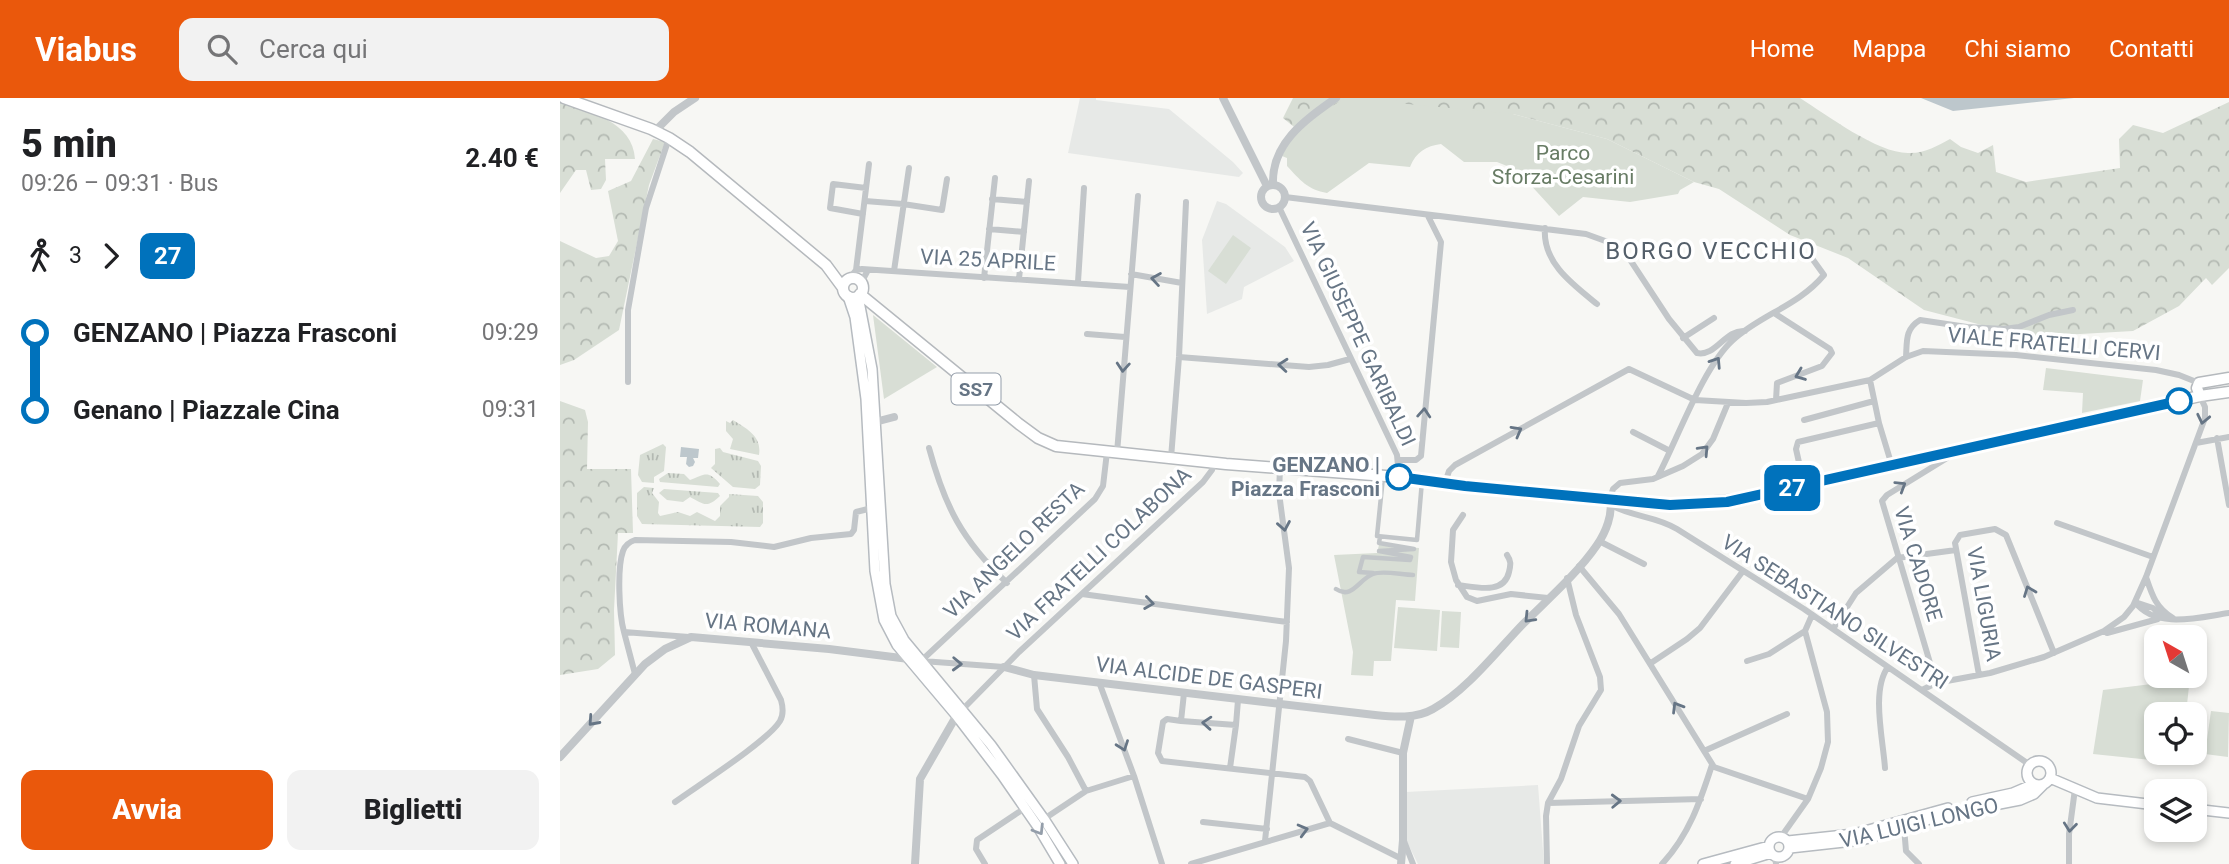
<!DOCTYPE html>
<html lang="it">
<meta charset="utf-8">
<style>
:root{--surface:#fff;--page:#f2f2f2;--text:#202124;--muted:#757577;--accent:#ea580c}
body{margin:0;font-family:Roboto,sans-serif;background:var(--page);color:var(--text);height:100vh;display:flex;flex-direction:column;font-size:26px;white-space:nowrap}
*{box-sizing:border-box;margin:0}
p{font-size:23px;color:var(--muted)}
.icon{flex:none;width:38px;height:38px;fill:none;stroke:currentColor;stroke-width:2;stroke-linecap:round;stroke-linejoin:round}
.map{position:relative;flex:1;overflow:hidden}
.sheet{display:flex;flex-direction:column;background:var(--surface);width:560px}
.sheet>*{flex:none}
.badge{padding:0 14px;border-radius:10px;font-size:24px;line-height:46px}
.needle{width:46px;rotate:321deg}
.fabs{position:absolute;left:1584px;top:527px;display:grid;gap:14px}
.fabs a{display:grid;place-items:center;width:63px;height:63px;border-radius:14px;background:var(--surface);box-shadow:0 4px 10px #0003;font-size:35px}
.map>.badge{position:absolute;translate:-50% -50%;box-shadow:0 0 0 4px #fff}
.legs{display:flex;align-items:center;gap:10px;height:77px;padding:0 21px;font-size:23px}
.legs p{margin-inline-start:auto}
.overview{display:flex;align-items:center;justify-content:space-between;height:119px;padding:0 21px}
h1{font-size:38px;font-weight:800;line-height:52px}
.primary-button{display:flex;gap:14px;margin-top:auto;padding:14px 21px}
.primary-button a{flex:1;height:80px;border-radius:14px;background:var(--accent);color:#fff;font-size:28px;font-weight:800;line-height:80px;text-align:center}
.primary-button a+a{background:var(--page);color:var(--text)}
ul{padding:0 21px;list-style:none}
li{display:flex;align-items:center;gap:24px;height:77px;font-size:26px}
li i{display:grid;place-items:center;width:10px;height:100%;margin:0 9px;background:currentColor}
li i::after{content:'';width:18px;height:18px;margin:-9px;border:5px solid;border-radius:50%;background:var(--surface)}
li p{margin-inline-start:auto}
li:first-child i{background:linear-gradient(#0000 50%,currentColor 0)}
li:last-child i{background:linear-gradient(currentColor 50%,#0000 0)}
header{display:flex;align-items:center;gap:42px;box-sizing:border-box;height:98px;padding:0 35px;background:var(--accent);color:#fff}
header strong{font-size:33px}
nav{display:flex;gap:38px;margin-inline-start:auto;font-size:24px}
.search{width:490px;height:63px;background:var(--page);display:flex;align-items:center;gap:18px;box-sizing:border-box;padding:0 24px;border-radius:14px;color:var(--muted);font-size:26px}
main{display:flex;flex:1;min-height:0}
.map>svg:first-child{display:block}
</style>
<header>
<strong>Viabus</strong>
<div class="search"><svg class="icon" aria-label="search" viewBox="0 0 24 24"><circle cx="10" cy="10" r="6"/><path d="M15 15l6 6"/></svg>Cerca qui</div>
<nav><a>Home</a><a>Mappa</a><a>Chi siamo</a><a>Contatti</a></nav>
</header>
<main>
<section class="sheet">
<div class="overview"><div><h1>5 min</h1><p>09:26 – 09:31 · Bus</p></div><b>2.40 €</b></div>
<div class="legs"><svg class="icon" aria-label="walk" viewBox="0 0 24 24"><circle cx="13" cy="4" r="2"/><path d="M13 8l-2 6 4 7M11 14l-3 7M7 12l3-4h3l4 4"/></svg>3<svg class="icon" aria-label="forward" viewBox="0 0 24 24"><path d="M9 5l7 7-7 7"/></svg><b class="badge" style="background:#0072bc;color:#fff">27</b></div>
<ul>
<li><i style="color:#0072bc"></i><b>GENZANO | Piazza Frasconi</b><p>09:29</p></li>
<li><i style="color:#0072bc"></i><b>Genano | Piazzale Cina</b><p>09:31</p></li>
</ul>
<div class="primary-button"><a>Avvia</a><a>Biglietti</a></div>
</section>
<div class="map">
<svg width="1669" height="766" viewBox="0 0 1669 766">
<defs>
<pattern id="grass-tufts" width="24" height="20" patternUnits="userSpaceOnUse" patternTransform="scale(1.75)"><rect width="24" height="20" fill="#d8ded5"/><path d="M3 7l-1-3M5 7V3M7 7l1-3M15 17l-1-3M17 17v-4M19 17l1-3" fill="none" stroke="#b3b9b2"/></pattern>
<pattern id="forest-crowns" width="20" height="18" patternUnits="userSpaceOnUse" patternTransform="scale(1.75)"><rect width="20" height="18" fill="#d8ded5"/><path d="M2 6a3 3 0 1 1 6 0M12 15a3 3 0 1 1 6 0" fill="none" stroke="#b3b9b2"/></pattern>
</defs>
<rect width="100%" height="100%" fill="#f7f7f4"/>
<path fill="#e7e9e7" d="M520 0H536V2L609 11 673 64 683 75 679 79 508 55Z
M657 103 666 106 725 149 734 163 684 189 682 201 647 216 642 142Z
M978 687 984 766H858L845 740 846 694Z"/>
<path fill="url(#grass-tufts)" d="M173 322C187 331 202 338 199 357L170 351 173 341 166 333V323L170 325Z
M103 346 106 349 104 373 94 379V385L82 384 78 377 80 357Z
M160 350 163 354 198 363 201 368 200 387 195 391 173 389 151 370 155 366V351Z
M108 375 124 376 130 382C145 376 148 372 160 386L158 389 100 384 99 381Z
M84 389 94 390 92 395 99 404 98 415 100 418 118 414 130 418 137 414 155 423 160 418V408L169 399V396L198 398 203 404V425L200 429 82 426 77 418V395Z
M104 391 158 395 160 398C146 411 144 406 130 399L123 404 107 402 99 395Z"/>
<path fill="url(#forest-crowns)" d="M733 0H1240C1267 17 1317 55 1348 55 1364 56 1377 48 1390 41L1401 49 1418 55 1433 47 1436 74 1466 84 1560 70 1559 41 1573 27 1603 35 1669 4V170L1652 187 1646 180 1619 208 1573 233 1468 239 1364 212 1288 160 1230 137 1159 91 1134 84 1047 41 953 16 750 42 723 20Z
M0 2C30 14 73 24 75 61H45L46 82 41 91 31 92 26 72H16L0 95Z
M93 41 105 44 89 87 59 232 14 262 0 267V143L36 160 49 158 58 143 48 93 71 83Z
M0 303 25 312 28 324 27 371H71L73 435H58L54 512 55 557 38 571 0 577Z"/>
<path fill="#d8ded5" d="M785 0H826L847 6 953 16 1047 41 1134 84 1120 92 1118 96 1070 104 1023 99 999 118 957 72 937 64H904L881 46C866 48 856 54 850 69L809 65 767 95C748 92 740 82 727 68V60L722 58C734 30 760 16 785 0Z
M673 137 691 150 666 186 648 173Z
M313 217 377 269 324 301Z
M1486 270 1583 282 1580 303 1522 315 1523 295 1483 292Z
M819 447 859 450 855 503 836 502 831 563H814L813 578 791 577 793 554 774 457 817 455Z
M838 509 880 512 877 553 834 550Z
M882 513 901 514 899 550 880 549Z
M1624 582 1626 587 1629 588 1626 616H1596V654L1621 655 1620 665 1533 656 1543 592Z
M1651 613 1669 615 1668 659 1645 656Z"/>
<path fill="#bdc7cc" d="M1361 0H1514L1393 13Z
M121 349 139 351 138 360H133L135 364 133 368 129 369 126 366 127 359H120Z"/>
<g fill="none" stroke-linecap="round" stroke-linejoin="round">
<g stroke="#b6bbc0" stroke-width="12">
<path id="secondary" d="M288 198 295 219 306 301 315 473 324 522 337 547 396 617 442 677 478 729 500 766
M298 198 312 271 325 486 331 518 344 542 431 647 484 721 513 766
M1467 675a12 12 0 1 1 24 0a12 12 0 1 1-24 0Z
M1490 680 1537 700 1596 707
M1412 704 1453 695 1474 686
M1634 711 1669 715
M1209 749a10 10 0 1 1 20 0a10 10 0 1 1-20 0Z
M1228 743 1294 736 1388 710
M1230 750 1302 742 1383 717 1460 702 1474 696 1483 687
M1143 766 1209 748
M1175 766 1211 755"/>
</g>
<g stroke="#b5b9bd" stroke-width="13">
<path id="primary" d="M4 0 91 31 109 40 130 54 266 167 283 190
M283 190a10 10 0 1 1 20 0a10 10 0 1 1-20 0Z
M300 196 459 326 478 340 496 348 666 366 839 379 905 388 1110 407 1185 401 1640 298
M1669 280 1639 285 1637 290 1640 298 1669 294"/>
</g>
<path stroke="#c2c6c9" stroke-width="4.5" d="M823 379 817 438 857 442 862 383
M820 439 819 445 854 451 819 453 851 459 850 462
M813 475 799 474 803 459 850 462
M776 491C792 502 799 481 813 476 823 472 842 477 853 477"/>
<path stroke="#c2c6c9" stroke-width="6" d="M725 99 1026 136 1048 144 1065 154 1109 221 1137 255C1156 259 1165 231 1185 233
M432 101 467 104
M305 103 343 106 382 112 387 81
M719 109 837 357 839 379
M303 116 270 110 273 86 306 90
M985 130C982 164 1012 186 1037 206
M429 131 464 134
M296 172 309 66
M334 173 349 70
M571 176 622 185
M424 180 435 80
M289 181 296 172 302 171 570 189
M459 181 469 83
M518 184 524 90
M301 185 308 172
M1214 215 1270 251 1272 255 1262 268 1217 285 1216 302
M527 236 565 239
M1123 240 1154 220
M619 259 749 269 768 267 790 261
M1346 259C1347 243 1345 231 1360 222L1407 229 1444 231 1459 229 1489 217 1513 212
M1310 282 1319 325 1332 368
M68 284V212L86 110 109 40
M1244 322 1314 303
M1073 334 1110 353
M1657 340 1669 407
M1636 345 1669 339
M369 350C385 409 402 442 447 485
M557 355 578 98
M611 360 619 259 626 104
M838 362H856L861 358 881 144 868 118
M1098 378C1118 340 1143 269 1173 242 1202 216 1238 208 1264 177L1251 159
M885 385 889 373 895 367 1069 271 1135 302 1186 305 1207 304 1310 282 1346 259 1363 253 1456 257 1596 272 1619 277 1639 285
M1244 387 1236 351 1238 344 1319 325
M1050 401 1053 391 1060 385 1093 381 1123 368 1142 356 1153 341 1168 305
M1051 407C1072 419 1096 418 1117 431L1244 511 1470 667
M903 417 893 432 891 464 896 482 907 499 917 503 951 496 988 500
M1497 425 1593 459
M1039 443 1084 466
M1019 468 1059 516 1154 669 1248 701
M1586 479C1592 497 1596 510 1613 520
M898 487C916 489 944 497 949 474 951 466 951 463 947 457
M522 496 727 524
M1575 504C1596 532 1640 519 1669 515
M1575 504 1593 510 1602 519
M1273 531 1296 495 1337 460 1396 452
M64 534 75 576
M1547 535 1598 521
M129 539 64 534C59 516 57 470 63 453 65 447 69 444 75 442L171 444 214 449 251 440 291 436 294 432 296 414 312 410
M361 563 535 401 543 388 547 354
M362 563 444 569
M1187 563 1209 556 1245 533
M1091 565 1127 541 1140 530 1183 473
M474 577 477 611 508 659 526 693
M1419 577 1395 445 1400 437 1435 431 1446 437 1494 555
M539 584 574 678 602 766
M1376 585 1322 403 1327 397 1392 357
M1362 592 1376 585 1430 575 1484 559 1544 533 1564 519 1573 508 1586 479 1645 320V309L1640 298
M624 595 621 623 676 627 678 602
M403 611 459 554 643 384 652 372 654 365
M621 623 607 621 603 624 598 655 602 663 745 679 750 683 770 725
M788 641 843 655
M1144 653 1227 616
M670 670 676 627
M1325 670C1323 641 1311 592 1328 569
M115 704C137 688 208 643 220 623 224 616 223 609 221 602L192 546
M988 705 1141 701
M484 721 526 693 574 678
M643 724 707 731
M1344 729 1346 753 1359 766
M1221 739 1248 701 1261 670 1268 644 1267 614 1245 533 1252 517
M705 743 726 543 729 470 719 395 720 370
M844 743 853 766
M1215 758 1216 766
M425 766 416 751 417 742 465 710
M631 766 770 725 842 761
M987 766 986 718 988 705 1001 681 1019 628 1041 592 1040 579 1016 517 1007 480
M1102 766C1129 737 1140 704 1152 667
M1509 766V736L1515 691"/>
<path stroke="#c2c6c9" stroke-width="8" d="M663 0 707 88
M95 33 114 14 135 0
M713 87C711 45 745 22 776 0
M701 99a12 12 0 1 1 24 0a12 12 0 1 1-24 0Z
M315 324 334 319
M444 569 474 577 815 617C834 619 856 621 873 611 906 593 937 553 963 526 987 502 1018 475 1037 447 1046 434 1053 416 1050 401
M0 659 85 566 105 551 131 539 269 551 349 561
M355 766 360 681 398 615
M841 766 843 742V655L851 618"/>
<use href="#secondary" stroke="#fff" stroke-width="9"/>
<use href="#primary" stroke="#fff" stroke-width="10"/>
</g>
<defs><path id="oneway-chevron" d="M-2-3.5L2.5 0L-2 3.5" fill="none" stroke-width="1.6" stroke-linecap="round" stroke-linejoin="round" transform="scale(1.75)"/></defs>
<g stroke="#667585">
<use href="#oneway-chevron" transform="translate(596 181) rotate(-171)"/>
<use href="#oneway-chevron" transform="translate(1156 264) rotate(-57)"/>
<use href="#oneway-chevron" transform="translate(723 267) rotate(-175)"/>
<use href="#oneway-chevron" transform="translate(563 269) rotate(94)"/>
<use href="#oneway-chevron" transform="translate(1240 277) rotate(159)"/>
<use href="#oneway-chevron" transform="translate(864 315) rotate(-86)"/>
<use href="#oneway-chevron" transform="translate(1643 321) rotate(102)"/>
<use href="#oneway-chevron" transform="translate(957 333) rotate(-29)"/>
<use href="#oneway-chevron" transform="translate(1144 352) rotate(-47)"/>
<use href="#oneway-chevron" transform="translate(1341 388) rotate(-32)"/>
<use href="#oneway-chevron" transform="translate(724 428) rotate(80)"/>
<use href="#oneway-chevron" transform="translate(1469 493) rotate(-111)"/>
<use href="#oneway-chevron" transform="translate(589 505) rotate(8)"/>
<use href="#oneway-chevron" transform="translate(969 520) rotate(134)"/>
<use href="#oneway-chevron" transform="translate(397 566) rotate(2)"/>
<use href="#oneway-chevron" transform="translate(1117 609) rotate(-121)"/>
<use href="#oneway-chevron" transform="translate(33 623) rotate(132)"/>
<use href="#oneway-chevron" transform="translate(647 625) rotate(-176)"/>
<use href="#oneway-chevron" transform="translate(563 648) rotate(70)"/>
<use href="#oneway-chevron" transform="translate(1056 703) rotate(-2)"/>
<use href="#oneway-chevron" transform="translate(1510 729) rotate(96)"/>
<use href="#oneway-chevron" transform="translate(743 732) rotate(-15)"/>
</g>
<use stroke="#949eaa" href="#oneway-chevron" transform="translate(479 732) rotate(58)"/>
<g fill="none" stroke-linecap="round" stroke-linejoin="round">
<g stroke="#fff" stroke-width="16">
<path id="line-1" d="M839 379 905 388 1110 407 1167 404 1619 303"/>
</g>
<use href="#line-1" stroke="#0072bc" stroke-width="10"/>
</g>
<g fill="#fff" stroke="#0072bc" stroke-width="3.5">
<circle cx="1619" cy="303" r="12"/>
<circle cx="839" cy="379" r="12"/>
</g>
<g text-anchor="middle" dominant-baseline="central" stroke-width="7" stroke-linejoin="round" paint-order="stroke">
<rect fill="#fff" stroke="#949eaa" stroke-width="2" x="391.5" y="275.5" width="49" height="31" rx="5"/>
<g font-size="19" font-weight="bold" fill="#667585">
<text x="416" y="291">SS7</text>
</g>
<g font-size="21" fill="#687c65" stroke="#fff">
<text x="1003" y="55">Parco<tspan x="1003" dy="24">Sforza-Cesarini</tspan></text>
</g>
<g font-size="21" fill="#667585" stroke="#fff">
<text transform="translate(428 162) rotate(3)">VIA 25 APRILE</text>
<text transform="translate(798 236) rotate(65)">VIA GIUSEPPE GARIBALDI</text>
<text transform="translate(1494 246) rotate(5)">VIALE FRATELLI CERVI</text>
<text transform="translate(454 452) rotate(-44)">VIA ANGELO RESTA</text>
<text transform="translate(539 456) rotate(-43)">VIA FRATELLI COLABONA</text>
<text transform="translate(1358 466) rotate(73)">VIA CADORE</text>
<text transform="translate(1424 506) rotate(80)">VIA LIGURIA</text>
<text transform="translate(1275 514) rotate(33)">VIA SEBASTIANO SILVESTRI</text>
<text transform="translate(208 528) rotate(5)">VIA ROMANA</text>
<text transform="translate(649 580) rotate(7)">VIA ALCIDE DE GASPERI</text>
<text transform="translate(1359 725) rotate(-13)">VIA LUIGI LONGO</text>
</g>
<g font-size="21" font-weight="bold" fill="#667585" stroke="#fff" text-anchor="end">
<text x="820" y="367">GENZANO |<tspan x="820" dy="24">Piazza Frasconi</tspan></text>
</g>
<g font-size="24" letter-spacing="2" fill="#545f6a" stroke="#fff">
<text x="1151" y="153">BORGO VECCHIO</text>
</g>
</g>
</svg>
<div class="fabs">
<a><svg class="needle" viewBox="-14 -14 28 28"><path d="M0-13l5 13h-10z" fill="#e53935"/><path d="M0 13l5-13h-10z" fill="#757577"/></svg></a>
<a><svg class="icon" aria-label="locate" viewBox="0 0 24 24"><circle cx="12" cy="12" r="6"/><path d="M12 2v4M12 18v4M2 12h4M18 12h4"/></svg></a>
<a><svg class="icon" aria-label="layers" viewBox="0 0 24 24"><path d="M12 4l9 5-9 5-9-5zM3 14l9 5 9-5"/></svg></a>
</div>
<b class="badge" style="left:1232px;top:390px;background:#0072bc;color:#fff">27</b>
</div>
</main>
